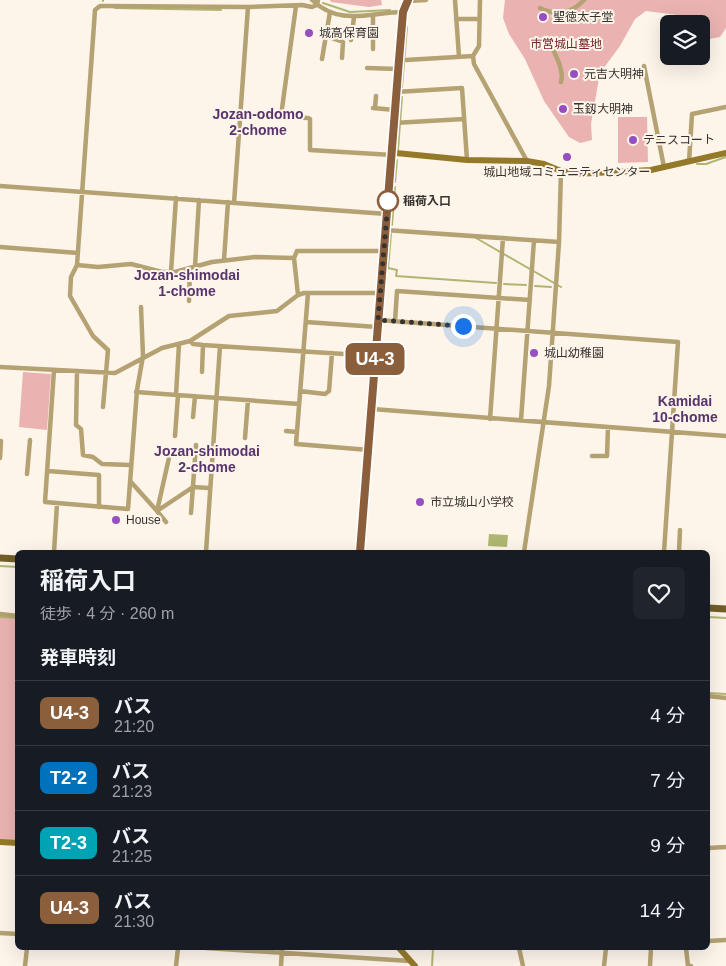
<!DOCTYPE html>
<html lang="ja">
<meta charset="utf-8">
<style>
:root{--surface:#171b24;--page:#20242c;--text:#f1f3f6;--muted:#9ea1a6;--line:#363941}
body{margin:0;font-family:Helvetica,"Noto Sans JP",sans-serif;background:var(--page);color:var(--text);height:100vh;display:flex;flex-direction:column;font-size:19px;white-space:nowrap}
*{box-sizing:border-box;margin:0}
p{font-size:16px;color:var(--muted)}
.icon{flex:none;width:28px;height:28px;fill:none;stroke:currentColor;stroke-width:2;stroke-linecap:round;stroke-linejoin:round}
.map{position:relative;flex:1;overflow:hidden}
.details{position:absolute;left:15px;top:550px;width:695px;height:400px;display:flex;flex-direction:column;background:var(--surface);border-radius:8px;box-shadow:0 5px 20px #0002}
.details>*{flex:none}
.badge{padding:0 10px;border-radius:8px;font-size:18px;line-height:32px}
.fabs{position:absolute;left:660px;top:15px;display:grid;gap:10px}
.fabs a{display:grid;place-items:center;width:50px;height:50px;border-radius:8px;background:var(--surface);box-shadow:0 5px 20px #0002;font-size:25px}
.you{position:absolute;width:25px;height:25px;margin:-12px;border:4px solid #fff;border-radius:50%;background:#1a73e8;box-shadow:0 0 0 8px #1a73e833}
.map>.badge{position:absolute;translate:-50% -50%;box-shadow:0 0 0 2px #fff}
h2{padding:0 25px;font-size:19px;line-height:45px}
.round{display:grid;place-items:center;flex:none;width:52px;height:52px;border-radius:8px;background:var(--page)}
.summary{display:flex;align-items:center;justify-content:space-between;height:85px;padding:0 25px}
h1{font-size:24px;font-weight:700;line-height:38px}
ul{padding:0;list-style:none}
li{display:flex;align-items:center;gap:15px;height:65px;padding:0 25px;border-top:1px solid var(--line)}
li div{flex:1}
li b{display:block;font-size:19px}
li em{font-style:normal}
li .badge{min-width:55px;font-weight:700;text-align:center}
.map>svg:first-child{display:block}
</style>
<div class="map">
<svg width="726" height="966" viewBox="0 0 726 966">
<rect width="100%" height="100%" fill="#fdf4ea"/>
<path fill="#eab3b1" d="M330 0H381L382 5 369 7 331 2Z
M505 0H726V28L720 37 704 40 701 37V24H686L677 15 646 11 635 19 620 46 600 73 591 124 592 140 580 143 569 137 544 101 525 59 509 34 503 18Z
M618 117H647L648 162 618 163Z
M23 372 51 374 47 430 19 427Z
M0 616 17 617V843L0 842Z"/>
<path fill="#afb671" d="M489 534 508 535 507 547 488 546Z"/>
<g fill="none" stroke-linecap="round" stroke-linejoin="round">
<path stroke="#afb671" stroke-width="2" d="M103 1V0
M323 3 350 12 390 10
M115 8 221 10
M402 87 407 27
M398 150 402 97
M697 164H706L726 157
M395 182 397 160
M392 225 395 187
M391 234 388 268 397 270 396 276 496 283
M476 238 561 287
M504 284 526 285
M535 286 551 287
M0 566 18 567
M0 617 18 618
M708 617 726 618
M708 693 726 694
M432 966 433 948"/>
<path stroke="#b4a272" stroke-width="4.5" d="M312 0C340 27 370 12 403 12
M455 0 459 57
M480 0 479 46 473 56 474 64 527 161
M408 1 426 0
M540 8C556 16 571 14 584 0
M373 16V49
M456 19H478
M326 36 343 42 342 58
M548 39C553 51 565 69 561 82
M351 40 354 17
M322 59 330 12
M406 60 473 56
M644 66 664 167
M367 68 398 69
M396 92 462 88 467 160
M373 108 395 110
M375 108 376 96
M240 115 308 118 310 119V150L392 155
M281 116 296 6
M394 123 464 119
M689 162 692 114 726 107
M0 186 387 214
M234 203 248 7
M385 230 559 242
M0 247 78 253
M224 260 228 202
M77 265 98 267 131 264 162 272H175L212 262 255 257 294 258
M195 266 199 200
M171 272 176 198
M308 293 296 444 369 450
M298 295 294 258 297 251H383
M189 301 190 268
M378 320 678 342 664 552
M395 321 397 291 530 300
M306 322 377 327
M190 341 193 344 203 345 375 356
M0 367 115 373 162 348 190 341 229 316 277 311 298 295 304 293H380
M54 370 45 502 128 509 137 390 143 356 141 307
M77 371 76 425 81 429 83 455 93 457 102 464 131 465
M202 372 203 345
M300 391 325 394 329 391 332 353
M136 392 299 404
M176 395 179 344
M103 407 108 350 93 336 70 296 71 277 77 265 95 10 100 6H105L248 7 302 5 312 7 317 5 318 0
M372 409 726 436
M193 417 195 396
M490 419 503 238
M521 420 534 240
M286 431 297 432
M175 436 178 395
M245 438 248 400
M592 456H607L608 427
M0 458 1 441
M48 471 99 475V507
M27 474 30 440
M131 482 157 511 193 487 209 488
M191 513 196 445
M166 522 157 511 171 449
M54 552 57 504
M206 552 220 346
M524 552 549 386 559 242 561 171
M679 552 680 530
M0 614 18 616
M708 696 726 698
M708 848 726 847
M0 933 18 934
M708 941 726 940
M206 948 410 961
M519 948 523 966
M686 948 688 966H691
M25 966 27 948
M176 966 178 948
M281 966 282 948
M604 966 606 948
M650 966 651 948"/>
<path stroke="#947928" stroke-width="6" d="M392 155 396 153 467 160 527 161 544 164 561 171 575 174 651 170 726 153
M360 552 398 69 403 12 408 0
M0 842 18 843
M399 948 415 966"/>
<path stroke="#715e28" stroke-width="7" d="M0 558 18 559
M708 608 726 609"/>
</g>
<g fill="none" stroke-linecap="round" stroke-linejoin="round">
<g stroke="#fff" stroke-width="11">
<path id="line" d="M360 552 399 60 403 12 408 0"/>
</g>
<use href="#line" stroke="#8b5e3c" stroke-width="8"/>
<path stroke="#36322e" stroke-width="5" stroke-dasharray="0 9" d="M388 201 378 320 463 326"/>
</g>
<g fill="#974ec0" stroke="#fdf4ea" stroke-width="2">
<circle cx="543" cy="17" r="5"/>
<circle cx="309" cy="33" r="5"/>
<circle cx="574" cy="74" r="5"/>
<circle cx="563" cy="109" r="5"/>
<circle cx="633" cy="140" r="5"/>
<circle cx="567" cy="157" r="5"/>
<circle cx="534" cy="353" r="5"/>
<circle cx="420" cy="502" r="5"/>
<circle cx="116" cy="520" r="5"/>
</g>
<circle fill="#fff" stroke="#8b5e3c" stroke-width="2.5" cx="388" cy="201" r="10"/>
<g text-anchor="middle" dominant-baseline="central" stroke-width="4" stroke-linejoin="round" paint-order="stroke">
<g font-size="12" fill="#36322e" stroke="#fdf4ea" text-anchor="start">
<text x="553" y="17">聖徳太子堂</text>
<text x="319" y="33">城高保育園</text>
<text x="584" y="74">元吉大明神</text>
<text x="573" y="109">玉釼大明神</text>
<text x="643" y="140">テニスコート</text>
<text x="567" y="172" text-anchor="middle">城山地域コミュニティセンター</text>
<text x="544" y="353">城山幼稚園</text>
<text x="430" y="502">市立城山小学校</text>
<text x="126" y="520">House</text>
</g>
<g font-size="12" fill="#792228" stroke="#fdf4ea">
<text x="566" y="44">市営城山墓地</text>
</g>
<g font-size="12" font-weight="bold" fill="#36322e" stroke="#fdf4ea" text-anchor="start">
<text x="403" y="201">稲荷入口</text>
</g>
<g font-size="14" font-weight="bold" fill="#58346d" stroke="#fdf4ea">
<text x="258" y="114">Jozan-odomo<tspan x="258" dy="16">2-chome</tspan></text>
<text x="187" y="275">Jozan-shimodai<tspan x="187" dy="16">1-chome</tspan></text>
<text x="685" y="401">Kamidai<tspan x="685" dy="16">10-chome</tspan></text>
<text x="207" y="451">Jozan-shimodai<tspan x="207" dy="16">2-chome</tspan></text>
</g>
</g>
</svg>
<div class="fabs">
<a><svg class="icon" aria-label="layers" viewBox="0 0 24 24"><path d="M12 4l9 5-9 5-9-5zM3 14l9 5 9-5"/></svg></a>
</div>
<div class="you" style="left:463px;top:326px"></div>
<b class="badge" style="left:375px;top:359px;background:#8b5e3c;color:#fff">U4-3</b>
<section class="details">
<div class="summary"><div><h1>稲荷入口</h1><p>徒歩 · 4 分 · 260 m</p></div><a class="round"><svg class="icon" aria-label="heart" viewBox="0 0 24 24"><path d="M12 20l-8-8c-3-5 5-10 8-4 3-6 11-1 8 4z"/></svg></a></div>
<h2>発車時刻</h2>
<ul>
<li><span class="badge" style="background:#8b5e3c;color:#fff">U4-3</span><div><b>バス</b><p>21:20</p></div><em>4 分</em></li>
<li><span class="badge" style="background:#0072bc;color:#fff">T2-2</span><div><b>バス</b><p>21:23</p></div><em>7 分</em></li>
<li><span class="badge" style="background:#00a3b4;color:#fff">T2-3</span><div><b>バス</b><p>21:25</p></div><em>9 分</em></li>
<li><span class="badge" style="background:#8b5e3c;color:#fff">U4-3</span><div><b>バス</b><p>21:30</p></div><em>14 分</em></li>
</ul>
</section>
</div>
